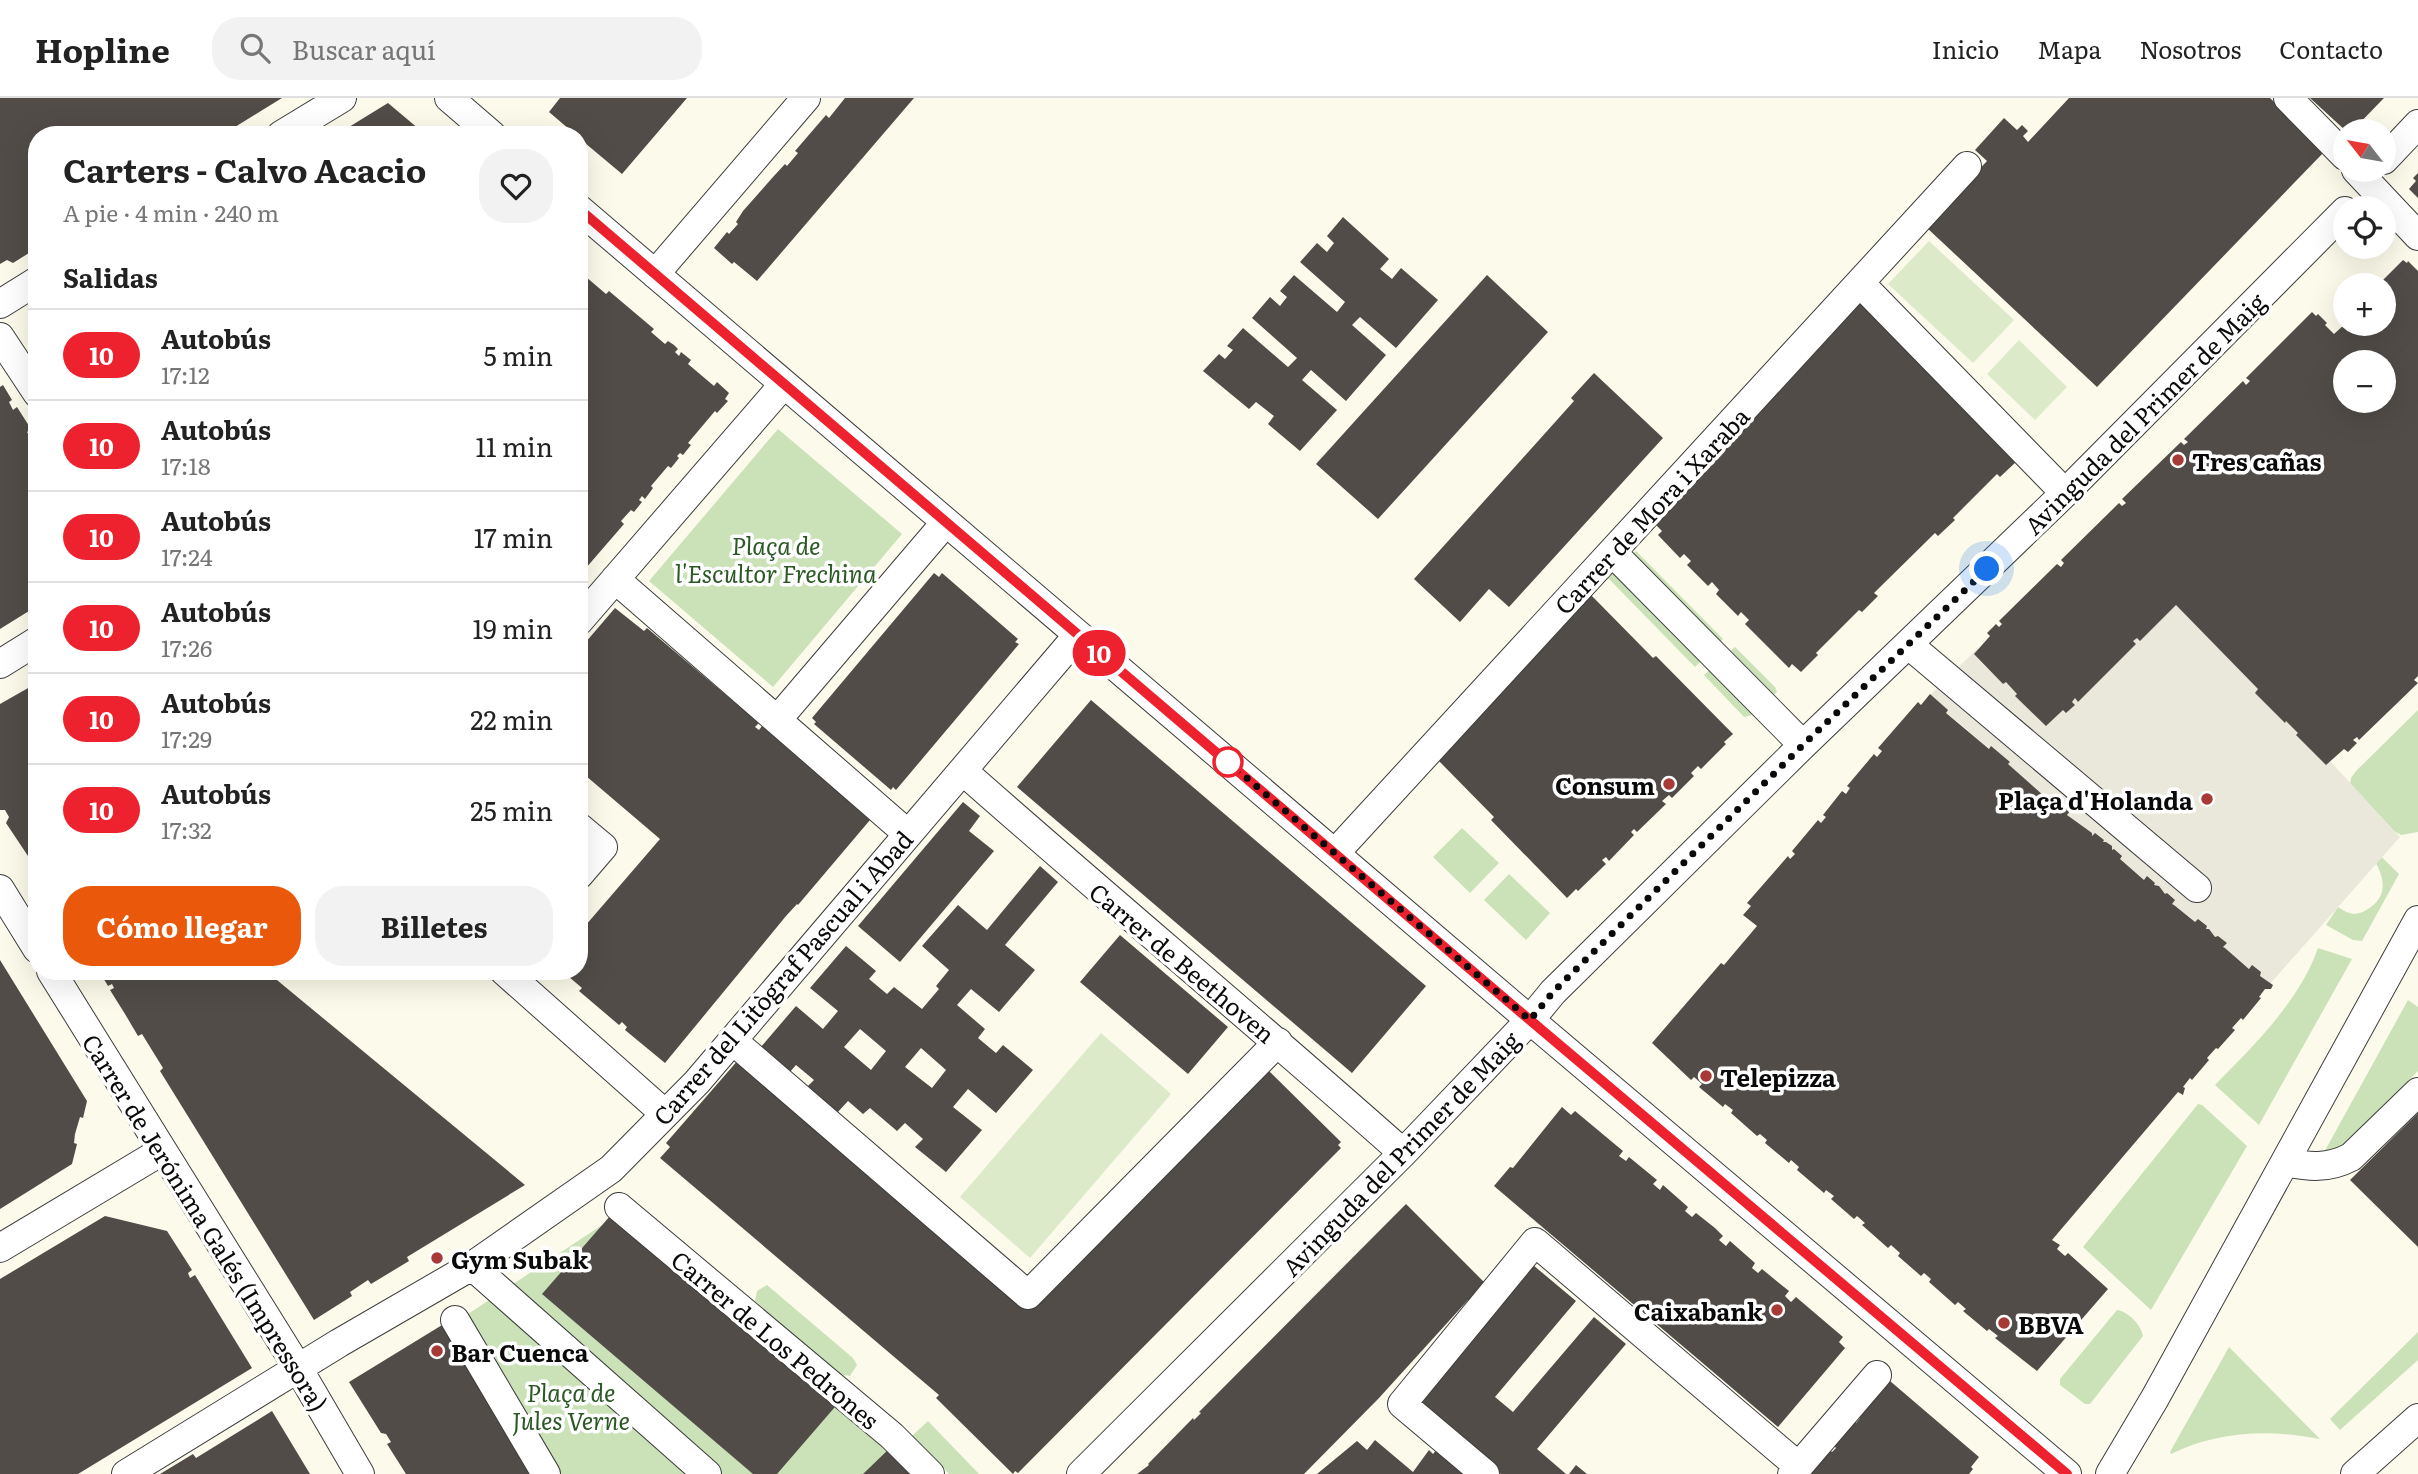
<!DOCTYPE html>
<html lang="es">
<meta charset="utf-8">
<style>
:root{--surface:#fff;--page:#f2f2f2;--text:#222;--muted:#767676;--line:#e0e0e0;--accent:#ea580c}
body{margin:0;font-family:Literata,serif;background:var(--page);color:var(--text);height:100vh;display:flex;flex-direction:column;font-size:26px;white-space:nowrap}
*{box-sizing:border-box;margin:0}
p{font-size:23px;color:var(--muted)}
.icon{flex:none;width:38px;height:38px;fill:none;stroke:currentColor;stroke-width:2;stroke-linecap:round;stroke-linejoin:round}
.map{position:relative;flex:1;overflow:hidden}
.panel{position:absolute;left:28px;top:28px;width:560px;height:854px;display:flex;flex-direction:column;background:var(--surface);border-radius:28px;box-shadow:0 7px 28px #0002}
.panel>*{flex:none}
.badge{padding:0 14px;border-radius:23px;font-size:24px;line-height:46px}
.needle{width:46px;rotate:301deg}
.buttons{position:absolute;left:2333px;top:21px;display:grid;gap:14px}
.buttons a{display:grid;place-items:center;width:63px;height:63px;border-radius:50%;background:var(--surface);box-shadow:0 7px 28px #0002;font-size:35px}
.you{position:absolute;width:35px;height:35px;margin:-18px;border:5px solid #fff;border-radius:50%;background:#1a73e8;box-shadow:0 0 0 10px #1a73e833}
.map>.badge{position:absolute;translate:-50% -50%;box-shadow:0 0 0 4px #fff}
h2{padding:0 35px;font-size:26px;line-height:63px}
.round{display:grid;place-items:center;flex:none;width:74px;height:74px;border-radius:28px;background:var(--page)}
.head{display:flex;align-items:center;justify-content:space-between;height:119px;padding:0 35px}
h1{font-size:33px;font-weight:700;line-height:52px}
.action{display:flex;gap:14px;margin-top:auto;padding:14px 35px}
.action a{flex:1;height:80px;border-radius:28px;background:var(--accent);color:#fff;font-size:28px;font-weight:700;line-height:80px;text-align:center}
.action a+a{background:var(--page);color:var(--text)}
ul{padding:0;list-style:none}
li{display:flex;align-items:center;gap:21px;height:91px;padding:0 35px;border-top:2px solid var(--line)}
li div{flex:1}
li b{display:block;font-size:26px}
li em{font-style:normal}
li .badge{min-width:77px;font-weight:700;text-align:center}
header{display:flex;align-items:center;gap:42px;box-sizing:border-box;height:98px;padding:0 35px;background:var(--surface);border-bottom:2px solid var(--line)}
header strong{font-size:33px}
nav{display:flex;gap:38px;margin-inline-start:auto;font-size:24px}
.search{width:490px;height:63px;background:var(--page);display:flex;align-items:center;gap:18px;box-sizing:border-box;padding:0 24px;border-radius:28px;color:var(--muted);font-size:26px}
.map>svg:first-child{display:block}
</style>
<header>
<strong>Hopline</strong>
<div class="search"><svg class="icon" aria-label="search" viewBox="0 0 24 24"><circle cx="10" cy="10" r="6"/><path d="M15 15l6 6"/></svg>Buscar aquí</div>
<nav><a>Inicio</a><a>Mapa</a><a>Nosotros</a><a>Contacto</a></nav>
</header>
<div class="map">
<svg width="2418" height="1376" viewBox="0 0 2418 1376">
<rect width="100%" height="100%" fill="#fcfaea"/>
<path fill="#cbe2b9" d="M778 331 902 436 773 589 649 483Z
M1636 453 1723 541 1695 569 1608 480Z
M1735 549 1775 589 1777 594 1752 617 1744 619 1704 577Z
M2418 612V734L2401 737 2394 733 2350 687 2351 680 2356 673Z
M2337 715 2399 776 2362 843 2353 842 2326 827 2338 809C2349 816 2355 819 2368 811 2408 786 2356 739 2337 715Z
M1462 730 1499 765 1470 795 1433 759Z
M1509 776 1550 815 1526 842 1484 802Z
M2318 850 2352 861 2259 1027 2215 987C2254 947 2299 904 2318 850Z
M2408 902 2418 909V973L2367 1025 2364 1037 2322 1058Z
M2198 1006 2202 1007 2247 1048 2151 1212 2083 1149Z
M617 1117 760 1376H532L444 1232Z
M767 1187 853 1260 857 1267 850 1278 839 1276 755 1203 757 1193Z
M2117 1212C2129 1214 2141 1227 2143 1238L2090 1306H2085L2060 1287V1281Z
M2418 1234V1262L2340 1332 2330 1321Z
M2229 1249 2320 1341C2269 1331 2218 1333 2171 1356L2170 1354Z
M834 1302 893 1352 869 1376H771Z
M928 1323 979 1376H949L912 1338Z"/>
<path fill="#dceac9" d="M1929 143 2014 222 1973 265 1888 186Z
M2019 242 2067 289 2035 322 1987 276Z
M1101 935 1171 996 1030 1160 960 1099Z"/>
<path fill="#eae8db" d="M2173 504 2330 663 2400 739 2269 887 1928 599 1977 551 2049 625Z"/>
<path fill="#514c48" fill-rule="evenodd" d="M0 0H282L222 37H37V150L13 165 7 162 0 166Z
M560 0H687L622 76 579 40V37H576L549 14Z
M845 0H914L757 183 734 164 732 166 714 150 727 134 729 136 738 126 736 124 743 113 773 79 785 66 787 68 798 55 795 53 826 17 829 20Z
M2069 0H2270L2325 53 2097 289 1926 129 1987 63 1975 52 2004 20 2017 32 2022 27 2028 33 2023 38 2028 44Z
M2310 0H2384L2352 33H2346Z
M388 5 426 37H336Z
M2418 75V100L2409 91 2416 83 2413 80Z
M1343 119 1389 161 1380 171 1392 181 1401 170 1438 202 1396 250 1360 219 1352 227 1386 257 1346 303 1311 272 1302 282 1337 312 1300 353 1268 326 1274 318 1256 304 1249 311 1203 273 1219 256 1225 261 1233 252 1227 248 1243 230 1288 269 1297 260 1252 220 1270 199 1280 208 1287 199 1280 193 1294 177 1337 214 1345 204 1300 164 1317 145 1327 154 1334 145 1327 138Z
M2403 162 2407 165 2408 163 2418 173V578L2414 582 2418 585 2359 642 2357 639 2353 642 2357 645 2348 654 2344 651 2326 667 2296 637 2298 635 2286 623 2285 625 2255 595 2258 591 2176 507 2140 543 2137 540 2133 543 2136 546 2078 604 2075 600 2072 604 2075 607 2066 615 2063 612 2046 628 2015 598 2017 596 2006 584 2003 586 1974 556 1990 538 1987 535 1996 526 1999 529 2002 526 1999 523 2003 519 2057 466 2061 469 2064 465 2061 462 2119 405 2122 408 2126 405 2122 401 2181 344 2184 347 2188 344 2184 341 2243 283 2246 287 2250 283 2246 280 2312 214 2316 218 2318 216 2327 225 2325 227 2334 236 2345 226 2341 223 2345 219V226H2384V187H2378ZM2345 264H2384V303H2345Z
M579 173 606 196 609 193 654 231 651 234 665 246 668 243 674 247 678 251 675 254 679 258 681 254 691 262 688 266 714 288 717 284 729 295 725 301 728 303 717 315 715 313 688 345 691 347 683 357 680 355 677 358 679 360 671 370 668 368 651 388 653 390 645 401 642 398 639 402 642 404 634 414 631 412 621 423 624 426 579 478Z
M1487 177 1548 234 1378 421 1316 366Z
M1858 201 2017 363 2000 379 1997 376 1953 420 1955 422 1938 438 1935 435 1874 495 1878 498 1862 514 1859 512 1816 555 1818 557 1801 574 1792 566 1789 570 1745 526 1749 522 1741 514 1738 518 1716 496 1719 492 1712 484 1708 488 1687 467 1691 463 1684 456 1680 460 1658 437 1662 433 1654 425Z
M1594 275 1663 340 1509 509 1489 491 1460 524 1414 481 1574 303 1571 300Z
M3 287 12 302 9 304 13 312 17 309 31 331 27 334 37 349V508L0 531V289Z
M934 475 939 479 942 475 1018 541 1015 544 1019 546 896 692 893 689 891 692 814 626 816 624 812 620Z
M1589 495 1653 560 1656 558 1733 636 1724 644 1726 646 1701 671 1698 668 1691 675 1694 678 1672 700 1669 697 1662 703 1666 706 1637 734 1634 731 1631 734 1634 737 1609 763 1606 759 1602 762 1606 766 1578 793 1576 791 1567 800 1491 722 1494 719 1437 661Z
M615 510 644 533 647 530 759 625 755 629 759 632 762 628 870 722 798 807 797 806 786 818 665 965 625 932 627 929 622 924 619 927 579 893 582 890 562 873H579V835L660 741 579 672V552Z
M37 585V765H35L32 764 6 725 9 719 5 712H0V606Z
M1930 596 1948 612 1946 615 1989 651 1991 648 2010 664 2008 666 2043 697 2046 696 2060 707 2061 705 2070 713 2067 717 2092 735V738L2095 735 2104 742 2103 744H2106L2112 748V752L2114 751 2122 758 2120 761 2144 782 2147 778 2155 785 2154 787 2159 788 2165 796 2167 795 2175 802 2172 806 2174 807 2195 824 2198 821 2207 828 2206 831H2209L2215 839 2218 838 2227 845 2223 849 2225 850 2249 871 2252 867 2261 874 2260 878 2273 887 2271 891H2265L2259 899 2261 900 2243 922 2241 920 2232 930 2235 932 2218 951 2216 950 2207 960 2209 962 2192 982 2190 980 2183 989 2185 990 2183 997 2178 994 2052 1142 2060 1147 2057 1151 2065 1158 2068 1155 2108 1191 2037 1273 1995 1240 1998 1238 1989 1231 1987 1233 1963 1213 1966 1211 1958 1204 1955 1207 1929 1184 1931 1181 1924 1175 1921 1178 1898 1158 1900 1155 1891 1147 1888 1150 1862 1127 1865 1125 1857 1118 1854 1121 1831 1101 1834 1098 1826 1092 1824 1095 1797 1072 1799 1069 1791 1062 1789 1065 1765 1045 1767 1042 1760 1036 1757 1038 1731 1015 1733 1012 1725 1006 1723 1009 1699 989 1702 986 1694 979 1691 982 1652 945 1721 865 1724 867 1757 828 1743 817 1751 808 1747 805 1788 758 1790 761 1795 756 1792 753 1818 722 1821 725 1826 719 1823 717 1842 693 1846 696 1850 690 1847 688 1874 656 1877 659 1882 653 1878 650 1918 604 1921 607Z
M1091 602 1426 888 1352 975 1017 689Z
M963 704 980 718 969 733 994 753 900 864 858 828Z
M1040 768 1058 784 1005 847 1035 872 999 914 971 891 957 907 985 931 978 940 996 955 1003 947 1033 972 996 1015 968 991 953 1009 982 1032 946 1074 915 1049 923 1041 905 1025 897 1033 870 1010 863 1016 848 1003 837 1015 806 990 814 982 796 967 789 975 760 950 796 908 823 931 838 913 810 890 846 848 876 873 869 881 887 896 894 889 922 911 939 891 936 888 949 872 922 848 958 807 987 832ZM860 931 886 953 871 972 844 949ZM921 950 946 972 932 990 905 969Z
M1120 837 1228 929 1188 976 1080 884Z
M0 862 87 1003 83 1020 80 1019 75 1036 74 1045 77 1046 72 1066 0 1111Z
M99 873H266L525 1087 407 1159 409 1163 371 1186 368 1182 350 1194 352 1198 314 1222 160 973 163 970 142 936 138 938 125 916 110 892 114 890 112 886 108 888Z
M739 961 1023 1209 1265 969 1341 1044 1338 1047 1341 1050 1018 1375 1015 1373 1013 1376 936 1300 939 1297 660 1060 670 1049 666 1045Z
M1562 1009 1571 1017 1575 1013 1623 1053 1619 1058 1626 1063 1629 1059 1657 1082 1653 1086 1660 1092 1663 1087 1688 1109 1685 1113 1692 1119 1696 1115 1715 1130 1723 1138 1719 1142 1726 1148 1730 1143 1755 1165 1752 1170 1758 1175 1762 1171 1779 1185 1789 1193 1785 1198 1791 1204 1796 1199 1843 1239 1839 1244 1845 1250 1778 1329 1494 1088 1510 1069 1513 1070Z
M2418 1015V1149L2350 1082Z
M1406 1106 1486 1186 1469 1204 1468 1202 1379 1300 1304 1376H1137L1149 1367 1148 1366 1193 1320 1194 1322 1201 1315 1199 1314Z
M617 1110 841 1302 777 1376H753L542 1196Z
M105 1118 167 1133 192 1172 188 1175 190 1180 195 1177 252 1270 78 1376H0V1181Z
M1533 1167 1576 1203 1495 1299 1513 1314 1594 1219 1626 1246 1537 1351 1566 1376H1501L1417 1305Z
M447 1224 539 1376H406L387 1346 391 1344 386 1336 381 1335 349 1284Z
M1890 1283 1979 1359 1971 1369 1973 1371 1969 1376H1807L1828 1351 1832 1354 1836 1350 1832 1346 1853 1322 1856 1325 1860 1320 1857 1317Z
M272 1313 310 1376H160L193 1356 196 1360Z
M1375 1342 1413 1374 1429 1352 1433 1356 1442 1345 1478 1376H1317L1357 1343 1367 1352Z
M891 1349 923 1376H863Z
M1576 1367 1587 1376H1569Z"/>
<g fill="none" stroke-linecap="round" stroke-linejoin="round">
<g stroke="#3d3d3d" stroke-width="30">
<path id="minor" d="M449 0 492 37
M2288 0 2345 58
M281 37 342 0
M2384 62 2418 26
M2356 72 2418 138
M579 111 1530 922 2067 1376
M655 176 806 0
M1860 185 2065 395
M0 206 37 183
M0 239 37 295
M1612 454 1803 647
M615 481 908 736
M579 523 784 286
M1909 547 2197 790
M0 566 37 543
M777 622 946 424
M963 673C1109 802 1258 926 1403 1055
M579 729 603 749 579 777
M1335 755 1967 68
M0 791 37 851
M51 873 298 1270 360 1376
M504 873 664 1015
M732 942 1028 1197 1278 944
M2285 1064C2309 1069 2328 1071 2351 1059L2418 994
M619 1109 892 1338 930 1376
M0 1150 162 1053
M472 1168 707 1376
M455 1222 546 1376
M126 1376 339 1245 472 1168 611 1071 697 984 1078 537
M1081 1376 1403 1055 1530 922 1553 894 1803 647 2065 395 2345 113
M1485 1376 1402 1306 1535 1144 1798 1368
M1792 1376 1877 1277
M2110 1376 2155 1300 2418 822
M2355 1376 2418 1320"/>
</g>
<use href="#minor" stroke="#fff" stroke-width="28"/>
</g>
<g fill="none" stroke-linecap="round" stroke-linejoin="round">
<g stroke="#fff" stroke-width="16">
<path id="line" d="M579 111 1511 906 2067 1376"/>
</g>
<use href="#line" stroke="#ed222e" stroke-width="10"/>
<path stroke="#0a0a0a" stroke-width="7" stroke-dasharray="0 12.6" d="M1228 664 1530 922 1553 894 1803 647 1987 471"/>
</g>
<g fill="#a73a36" stroke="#fff" stroke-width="2.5">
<circle cx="2178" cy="362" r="7"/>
<circle cx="1669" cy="686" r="7"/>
<circle cx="2207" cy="701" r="7"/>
<circle cx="1706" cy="978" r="7"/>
<circle cx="437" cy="1160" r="7"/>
<circle cx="1777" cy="1212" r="7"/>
<circle cx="2004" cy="1225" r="7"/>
<circle cx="437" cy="1253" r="7"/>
</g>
<circle fill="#fff" stroke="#ed222e" stroke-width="3.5" cx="1228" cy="664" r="14"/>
<g text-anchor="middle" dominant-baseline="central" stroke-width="7" stroke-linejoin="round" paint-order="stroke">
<g font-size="24" fill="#0a0a0a" stroke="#fff">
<text transform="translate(2144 315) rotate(-45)">Avinguda del Primer de Maig</text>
<text transform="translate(1651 412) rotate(-47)">Carrer de Mora i Xaraba</text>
<text transform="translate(1183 864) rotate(40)">Carrer de Beethoven</text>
<text transform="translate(782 879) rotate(-49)">Carrer del Litògraf Pascual i Abad</text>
<text transform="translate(1400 1055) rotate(-46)">Avinguda del Primer de Maig</text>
<text transform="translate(206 1124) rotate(58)">Carrer de Jerónima Galés (Impressora)</text>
<text transform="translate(776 1241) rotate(40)">Carrer de Los Pedrones</text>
</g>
<g font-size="24" font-weight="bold" fill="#0a0a0a" stroke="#fff" text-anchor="start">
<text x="2192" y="362">Tres cañas</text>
<text x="1655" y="686" text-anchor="end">Consum</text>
<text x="2193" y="701" text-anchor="end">Plaça d'Holanda</text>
<text x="1720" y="978">Telepizza</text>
<text x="451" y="1160">Gym Subak</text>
<text x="1763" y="1212" text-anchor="end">Caixabank</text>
<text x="2018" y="1225">BBVA</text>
<text x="451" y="1253">Bar Cuenca</text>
</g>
<g font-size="24" font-style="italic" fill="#2b5824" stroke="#fff">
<text x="776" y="446">Plaça de<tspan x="776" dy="28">l'Escultor Frechina</tspan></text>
<text x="571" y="1293">Plaça de<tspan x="571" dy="28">Jules Verne</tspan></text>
</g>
</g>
</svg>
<div class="buttons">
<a><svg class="needle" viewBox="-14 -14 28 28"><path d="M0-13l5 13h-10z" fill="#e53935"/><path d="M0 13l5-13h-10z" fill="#767676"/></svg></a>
<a><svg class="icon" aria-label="locate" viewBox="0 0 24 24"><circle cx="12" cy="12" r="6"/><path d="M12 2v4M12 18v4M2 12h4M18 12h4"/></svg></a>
<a>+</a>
<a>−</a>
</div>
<div class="you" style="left:1987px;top:471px"></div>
<b class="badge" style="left:1099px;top:555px;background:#ed222e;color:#fff">10</b>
<section class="panel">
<div class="head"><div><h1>Carters - Calvo Acacio</h1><p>A pie · 4 min · 240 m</p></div><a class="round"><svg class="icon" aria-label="heart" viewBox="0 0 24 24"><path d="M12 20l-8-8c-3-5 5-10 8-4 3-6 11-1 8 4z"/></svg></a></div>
<h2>Salidas</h2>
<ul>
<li><span class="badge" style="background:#ed222e;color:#fff">10</span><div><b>Autobús</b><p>17:12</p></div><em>5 min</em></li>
<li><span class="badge" style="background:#ed222e;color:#fff">10</span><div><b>Autobús</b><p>17:18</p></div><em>11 min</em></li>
<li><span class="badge" style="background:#ed222e;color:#fff">10</span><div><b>Autobús</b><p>17:24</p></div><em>17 min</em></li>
<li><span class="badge" style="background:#ed222e;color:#fff">10</span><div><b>Autobús</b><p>17:26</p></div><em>19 min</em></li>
<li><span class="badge" style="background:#ed222e;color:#fff">10</span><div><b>Autobús</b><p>17:29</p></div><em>22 min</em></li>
<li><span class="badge" style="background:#ed222e;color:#fff">10</span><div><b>Autobús</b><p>17:32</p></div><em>25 min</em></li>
</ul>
<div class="action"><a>Cómo llegar</a><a>Billetes</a></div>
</section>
</div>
